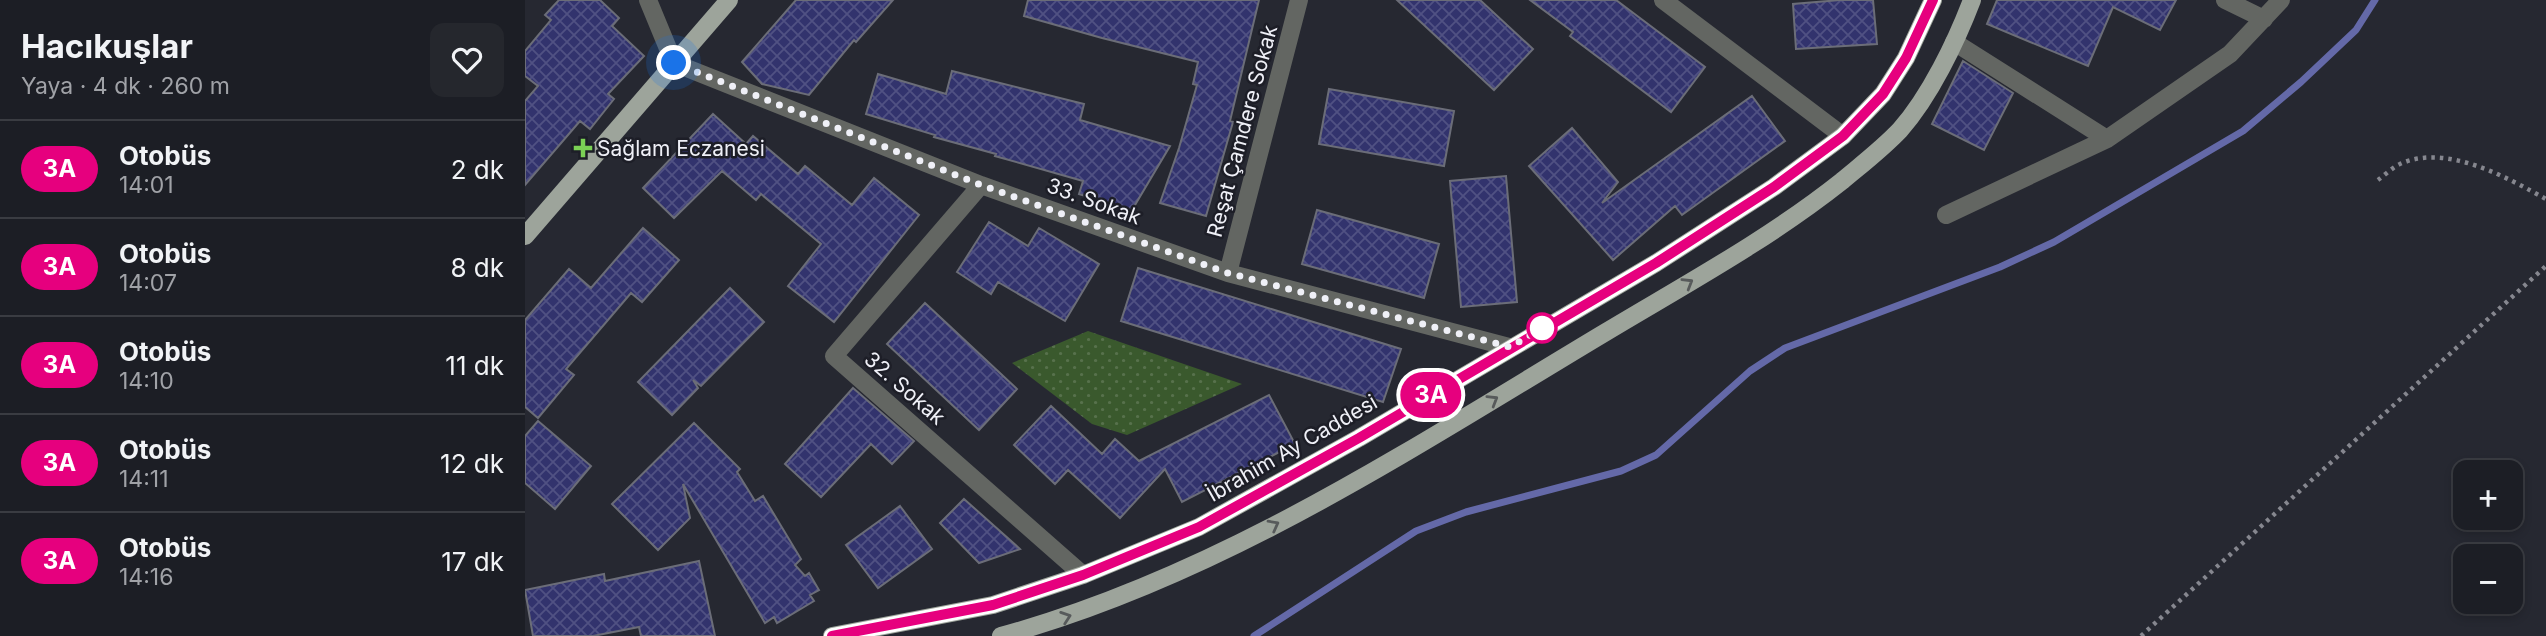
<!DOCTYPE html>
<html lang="tr">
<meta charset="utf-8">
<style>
:root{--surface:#1c1e25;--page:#25272d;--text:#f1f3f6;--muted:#a0a2a7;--line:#3a3c42}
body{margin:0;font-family:Inter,sans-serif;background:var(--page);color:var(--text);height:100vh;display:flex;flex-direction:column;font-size:26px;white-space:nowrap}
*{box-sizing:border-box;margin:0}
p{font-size:23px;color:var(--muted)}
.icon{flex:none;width:38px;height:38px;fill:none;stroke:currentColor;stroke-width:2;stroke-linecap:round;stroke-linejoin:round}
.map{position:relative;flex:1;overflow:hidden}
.panel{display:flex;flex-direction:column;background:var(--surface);width:525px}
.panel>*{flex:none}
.badge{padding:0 14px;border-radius:23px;font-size:24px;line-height:46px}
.fabs{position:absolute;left:1928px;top:460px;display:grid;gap:14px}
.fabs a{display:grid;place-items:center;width:70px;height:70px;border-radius:14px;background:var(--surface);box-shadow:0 4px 10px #0003,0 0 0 2px var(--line);font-size:35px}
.you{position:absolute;width:35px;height:35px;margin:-18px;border:5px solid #fff;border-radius:50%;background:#1a73e8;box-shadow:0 0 0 10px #1a73e833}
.map>.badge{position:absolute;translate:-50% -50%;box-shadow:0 0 0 4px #fff}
.round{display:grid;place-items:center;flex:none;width:74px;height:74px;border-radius:14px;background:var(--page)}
.headline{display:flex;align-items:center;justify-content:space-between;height:119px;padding:0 21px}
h1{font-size:33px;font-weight:700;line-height:52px}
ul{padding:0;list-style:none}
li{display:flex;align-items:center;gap:21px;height:98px;padding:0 21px;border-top:2px solid var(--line)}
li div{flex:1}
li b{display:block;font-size:26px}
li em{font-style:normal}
li .badge{min-width:77px;font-weight:700;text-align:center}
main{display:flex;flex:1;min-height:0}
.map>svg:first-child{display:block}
</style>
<main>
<section class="panel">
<div class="headline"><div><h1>Hacıkuşlar</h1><p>Yaya · 4 dk · 260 m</p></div><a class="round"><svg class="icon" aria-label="heart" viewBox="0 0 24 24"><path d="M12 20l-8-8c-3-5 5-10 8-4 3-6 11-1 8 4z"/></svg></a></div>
<ul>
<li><span class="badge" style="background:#e6007e;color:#fff">3A</span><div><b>Otobüs</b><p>14:01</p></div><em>2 dk</em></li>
<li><span class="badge" style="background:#e6007e;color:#fff">3A</span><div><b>Otobüs</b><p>14:07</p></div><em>8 dk</em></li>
<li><span class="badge" style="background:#e6007e;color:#fff">3A</span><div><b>Otobüs</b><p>14:10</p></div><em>11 dk</em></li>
<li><span class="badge" style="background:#e6007e;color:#fff">3A</span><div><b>Otobüs</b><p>14:11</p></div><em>12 dk</em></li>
<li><span class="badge" style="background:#e6007e;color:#fff">3A</span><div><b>Otobüs</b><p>14:16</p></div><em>17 dk</em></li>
</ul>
</section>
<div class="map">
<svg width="2021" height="636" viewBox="0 0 2021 636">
<defs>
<pattern id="grass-dots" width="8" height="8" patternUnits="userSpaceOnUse" patternTransform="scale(1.75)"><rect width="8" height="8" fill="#3a592d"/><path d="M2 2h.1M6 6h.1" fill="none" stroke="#57714c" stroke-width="1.8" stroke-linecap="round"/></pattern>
<pattern id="building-cross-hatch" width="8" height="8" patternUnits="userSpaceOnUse" patternTransform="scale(1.75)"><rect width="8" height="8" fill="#32336d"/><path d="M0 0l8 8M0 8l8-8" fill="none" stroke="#505183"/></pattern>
</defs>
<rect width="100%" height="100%" fill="#262831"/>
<path fill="url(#grass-dots)" d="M563 331 717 384 602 435 567 424 487 363Z"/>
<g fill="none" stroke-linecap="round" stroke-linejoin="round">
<path stroke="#6469a8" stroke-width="7" d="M729 636 891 531 941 512 1096 471 1131 455 1225 371 1260 348 1475 267 1529 242 1718 131 1776 82 1831 30 1850 0"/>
</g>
<path fill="url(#building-cross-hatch)" stroke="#6b6d78" stroke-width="2" d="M34 0H75L94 18 87 26 119 56 83 94 89 99 65 129 55 121 0 185V101L13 86 0 76V51L26 20 20 15Z
M271 0H368L331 42 329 40 284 95 237 84 217 62Z
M503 0H734L705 121 708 122 681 216 635 203 654 148 672 85 668 84 673 62 577 38 499 16Z
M872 0H955L1008 49 969 90Z
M1005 0H1091L1180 67 1146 112 1045 36 1048 32Z
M1315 0H1348L1352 44 1271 49 1268 4Z
M1472 0H1651L1635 30 1588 7 1563 66 1462 24Z
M1438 61 1488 93 1459 150 1407 124Z
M427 71 559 104 555 120 645 146 607 210 554 194 558 181 470 156 471 154 409 137 410 135 341 114 353 74 421 94Z
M804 89 929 111 919 166 794 144Z
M1227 96 1260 141 1157 215 1150 206 1088 260 1004 166 1047 128 1093 182 1077 203Z
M188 114 221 144 228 136 273 174 280 166 327 205 349 178 394 215 309 322 263 286 296 244 236 194 231 200 197 171 149 218 118 188Z
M981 176 992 302 936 307 925 181Z
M792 210 914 244 899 298 777 264Z
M464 222 503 246 514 228 574 264 540 321 473 282 466 294 432 272Z
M118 228 154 260 117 302 106 293 41 369 49 375 13 418 0 407V320L44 269 66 288Z
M613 268 876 349 858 402 596 321Z
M205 288 239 322 176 386 168 380 173 388 147 415 113 382Z
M400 303 492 389 454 430 362 344Z
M328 388 389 441 367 464 346 444 296 497 260 464Z
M744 395 770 444 657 502 640 469 595 518 543 470 530 484 489 445 526 406 577 454 590 439 614 461Z
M13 421 66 466 30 509 0 483V436Z
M169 423 215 469 212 472 230 501 238 496 276 559 270 565 280 576 284 573 294 590 285 595 289 601 252 623 249 617 240 623 158 484 165 518 133 550 87 504Z
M439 499 495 549 454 563 415 523Z
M375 506 407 549 353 588 321 545Z
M174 561 190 636H116L114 627 68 636H8L0 590 79 574 80 581Z"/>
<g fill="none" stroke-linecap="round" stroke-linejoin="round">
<path stroke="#86878f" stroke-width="4.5" stroke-dasharray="3.5 5" stroke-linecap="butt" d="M1853 180C1860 175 1868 167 1875 164 1921 143 1981 177 2021 199
M1616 636 2021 266"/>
<path stroke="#636662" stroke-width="18" d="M123 0 149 63 456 185 703 273 984 347
M1138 0 1318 136
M1700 0 1739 19
M1429 42 1582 139
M456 185 309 356 558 575
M1421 215 1582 139 1705 54 1756 0
M703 273 774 0"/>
<path stroke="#9da49b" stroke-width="18" d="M0 236 204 0
M307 636 468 605 558 575 674 527 834 438 1131 263 1249 187 1318 136 1358 94 1381 58 1408 0
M476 636C695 576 887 448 1081 332 1161 284 1244 239 1317 181 1336 165 1357 149 1375 130 1405 96 1431 42 1447 0"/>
</g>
<defs><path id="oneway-chevron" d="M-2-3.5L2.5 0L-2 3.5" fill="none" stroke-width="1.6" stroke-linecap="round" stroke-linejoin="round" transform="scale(1.75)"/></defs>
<g stroke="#575a5b">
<use href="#oneway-chevron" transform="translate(1163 283) rotate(-31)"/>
<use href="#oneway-chevron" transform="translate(968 400) rotate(-31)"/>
<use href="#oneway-chevron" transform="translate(749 525) rotate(-28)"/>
<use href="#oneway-chevron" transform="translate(541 617) rotate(-19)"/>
</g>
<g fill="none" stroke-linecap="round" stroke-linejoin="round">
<g stroke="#fff" stroke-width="16">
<path id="line" d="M307 636 468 605 558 575 674 527 834 438 1131 263 1249 187 1318 136 1358 94 1381 58 1408 0"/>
</g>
<use href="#line" stroke="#e6007e" stroke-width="10"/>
<path stroke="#eff0f7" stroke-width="7" stroke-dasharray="0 12.6" d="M149 63 456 185 703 273 985 347 1026 323 1017 328"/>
</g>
<path fill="#7bd155" stroke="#1d1e27" stroke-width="2.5" d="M54.5 137.5h7v7h7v7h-7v7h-7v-7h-7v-7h7z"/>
<circle fill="#fff" stroke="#e6007e" stroke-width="3.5" cx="1017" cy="328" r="14"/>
<g text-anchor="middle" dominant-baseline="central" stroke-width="5" stroke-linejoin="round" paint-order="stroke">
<g font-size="21" fill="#eff0f7" stroke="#1d1e27">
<text transform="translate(717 131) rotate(-75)">Reşat Çamdere Sokak</text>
<text transform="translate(569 201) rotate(20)">33. Sokak</text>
<text transform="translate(380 388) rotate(41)">32. Sokak</text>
<text transform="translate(767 448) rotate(-30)">İbrahim Ay Caddesi</text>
</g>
<g font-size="21" fill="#eff0f7" stroke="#1d1e27" text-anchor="start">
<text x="72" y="148">Sağlam Eczanesi</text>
</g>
</g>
</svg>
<div class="fabs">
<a>+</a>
<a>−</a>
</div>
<div class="you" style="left:149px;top:63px"></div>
<b class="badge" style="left:906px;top:395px;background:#e6007e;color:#fff">3A</b>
</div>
</main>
